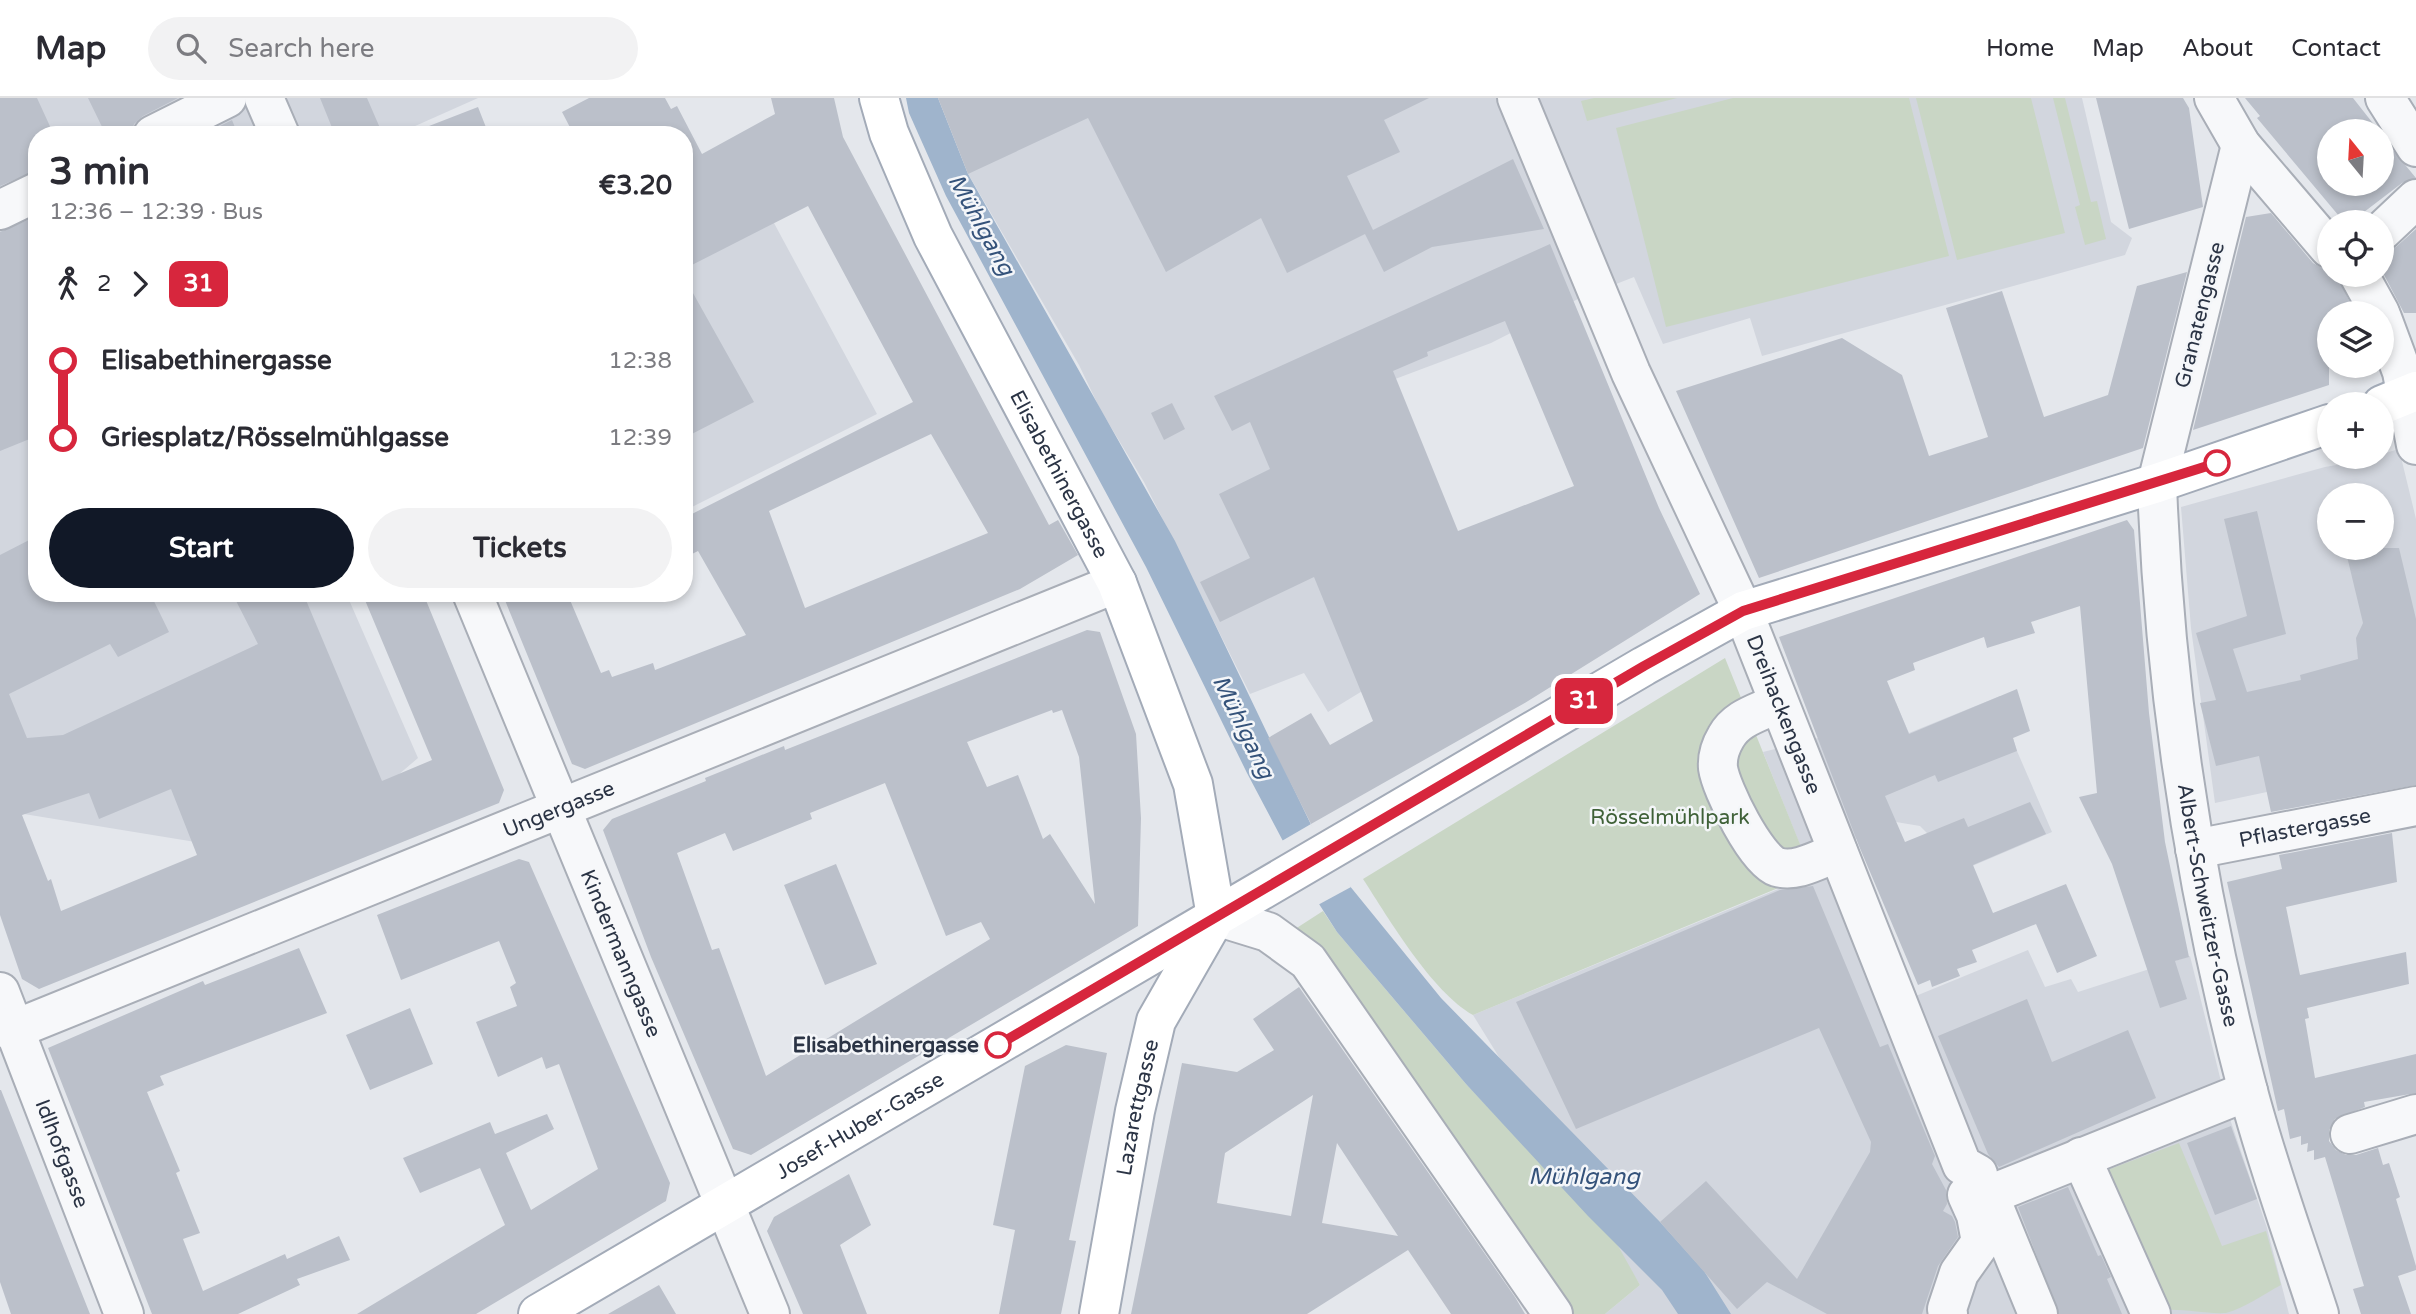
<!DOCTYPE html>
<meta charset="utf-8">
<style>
:root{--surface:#fff;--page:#f2f2f3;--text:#2b2b33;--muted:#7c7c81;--line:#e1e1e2;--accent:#111827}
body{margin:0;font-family:"Varela Round",sans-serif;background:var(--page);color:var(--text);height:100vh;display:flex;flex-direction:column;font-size:26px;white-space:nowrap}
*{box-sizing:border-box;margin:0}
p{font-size:23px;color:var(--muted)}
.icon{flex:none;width:38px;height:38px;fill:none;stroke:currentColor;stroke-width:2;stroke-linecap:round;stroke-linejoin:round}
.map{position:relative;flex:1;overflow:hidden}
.side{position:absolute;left:28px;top:28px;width:665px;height:476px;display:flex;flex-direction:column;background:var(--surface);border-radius:28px;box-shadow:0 4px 10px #0003}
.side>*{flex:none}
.badge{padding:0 14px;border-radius:10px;font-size:24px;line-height:46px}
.needle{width:46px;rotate:342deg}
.tools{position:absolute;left:2317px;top:21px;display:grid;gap:14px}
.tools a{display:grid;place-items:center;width:77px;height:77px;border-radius:50%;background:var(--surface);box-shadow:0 4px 10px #0003;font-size:35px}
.map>.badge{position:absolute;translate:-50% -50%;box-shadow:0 0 0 4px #fff}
.legs{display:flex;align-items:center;gap:10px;height:77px;padding:0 21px;font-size:23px}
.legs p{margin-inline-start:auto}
.overview{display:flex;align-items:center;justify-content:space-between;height:119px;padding:0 21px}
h1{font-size:38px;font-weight:700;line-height:52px}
.primary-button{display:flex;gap:14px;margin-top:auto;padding:14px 21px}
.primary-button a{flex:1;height:80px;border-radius:42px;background:var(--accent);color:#fff;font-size:28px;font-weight:700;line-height:80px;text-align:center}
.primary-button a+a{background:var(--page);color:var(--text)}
ul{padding:0 21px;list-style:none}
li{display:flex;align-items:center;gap:24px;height:77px;font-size:26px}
li i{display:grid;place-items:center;width:10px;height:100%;margin:0 9px;background:currentColor}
li i::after{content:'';width:18px;height:18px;margin:-9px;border:5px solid;border-radius:50%;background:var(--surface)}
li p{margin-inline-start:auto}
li:first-child i{background:linear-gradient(#0000 50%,currentColor 0)}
li:last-child i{background:linear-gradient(currentColor 50%,#0000 0)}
header{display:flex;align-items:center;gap:42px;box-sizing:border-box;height:98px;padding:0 35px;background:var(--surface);border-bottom:2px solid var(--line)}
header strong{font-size:33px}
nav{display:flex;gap:38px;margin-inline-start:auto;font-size:24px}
.search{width:490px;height:63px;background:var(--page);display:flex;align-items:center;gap:18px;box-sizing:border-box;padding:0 24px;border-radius:38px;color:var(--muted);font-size:26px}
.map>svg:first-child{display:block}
</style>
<header>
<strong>Map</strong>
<div class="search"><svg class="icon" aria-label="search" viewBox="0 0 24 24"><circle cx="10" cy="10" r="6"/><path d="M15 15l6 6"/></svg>Search here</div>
<nav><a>Home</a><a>Map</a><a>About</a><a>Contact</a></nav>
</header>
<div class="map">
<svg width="2416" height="1216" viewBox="0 0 2416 1216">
<rect width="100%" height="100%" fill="#e4e7ec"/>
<path fill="#d2d6de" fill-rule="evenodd" d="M0 0H478L395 37H37V495H346L418 660 357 712 220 748 24 716 0 726Z
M1040 0H2082L2111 124 2132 140 2125 157 1762 258 1750 220 1663 246 1634 179 1578 201 1491 245 1326 307 1431 551 1328 614 1304 575 1250 596 1144 384 1100 311 1079 267 967 74 1042 39Z
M754 88 877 316 684 413V126Z
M2399 351 2416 421V662L2215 705 2191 530 2181 409 2325 369 2382 359V356ZM2329 397H2382V450H2329Z
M2000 598 2017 653 2052 734 1944 780 1927 735 1920 728 1896 724 1856 741 1826 766 1884 911 2028 852 2045 889 2071 881 2078 894 2190 858 2231 1024 2267 1130 2289 1216H1605L1640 1187 1473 917 1812 777 1763 654 1815 641 1896 605 1909 635Z"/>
<path fill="#c9d6c5" d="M1594 0H1677L1587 23 1581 3Z
M1733 0H1909L1949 158 1666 229 1616 30Z
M1916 0H2031L2065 135 1957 162Z
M2053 0H2065L2091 104 2097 103 2106 141 2085 147 2075 109 2080 107Z
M1725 560 1812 776 1473 917C1432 894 1389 821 1363 781Z
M1323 813 1337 834 1466 986 1617 1146 1640 1187 1605 1216H1564L1292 833Z
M2179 1045 2222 1148 2266 1133 2281 1187C2264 1196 2245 1210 2226 1215 2206 1216 2185 1211 2166 1212L2102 1074Z"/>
<path fill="#9fb4cc" d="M906 0H938L968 76 1175 443 1327 760 1441 900 1660 1124 1704 1173 1731 1216H1678L1662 1192 1588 1118 1466 986 1337 834 1303 781 1247 675 1146 469 946 98 909 15Z"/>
<path fill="#e4e7ec" d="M1311 726 1351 789 1316 808 1280 744Z"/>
<path fill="#bbc0ca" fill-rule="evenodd" d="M0 0H37L54 37H37V72L0 88Z
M88 0H178L143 18 134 26 131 37H106Z
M320 0H367L383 37H335Z
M589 0H665L671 11 677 8 702 56 775 16 771 0H834L843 39 1049 427 1058 422 1078 457 1020 491 585 671 572 666 502 495H567L601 575 609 572 612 579 653 565 655 572 746 537 698 453 684 460V420L913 304 808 108 684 171V37H574L562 14ZM931 336 988 435 805 510 769 413Z
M938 0H1429L1384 22 1400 54 1347 78 1373 132 1513 61 1544 131 1432 149 1384 174 1365 136 1287 175 1261 120 1166 174 1088 20 968 76Z
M2096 0H2183L2189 10 2203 109 2129 131Z
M2245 0H2353L2379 33H2329V86H2382V39L2416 80 2402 85 2351 124H2344L2257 20 2260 18Z
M478 9 489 37H411V35Z
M232 22 238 37H202Z
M2271 115 2313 165 2329 174V177H2337L2355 215H2329V287L2193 332 2246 119Z
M37 118V338L0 353V134Z
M2416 131V215H2404L2382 173V154L2396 149Z
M1550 146 1659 410 1700 496 1523 606 1311 726 1268 640 1311 615 1330 647 1373 623 1314 479 1220 524 1200 484 1250 460 1219 396 1270 371 1250 324 1232 333 1214 298ZM1505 223 1574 388 1458 433 1393 273 1428 258 1427 254Z
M2187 174 2143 350 1759 480 1676 293 1842 240 1902 277 1929 358 1988 339 1946 210 2002 193 2044 319 2108 297 2137 188Z
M684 179 754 304 684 340Z
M1172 305 1185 331 1164 342 1151 315Z
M2257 413 2286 536 2233 551 2247 594 2301 582 2300 577 2358 561 2356 540 2363 525 2345 450H2399L2416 521V687L2271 714 2259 658 2216 668 2200 605 2216 602 2196 535 2247 518 2224 421Z
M2127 422 2134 432 2149 615 2165 744 2189 859 2175 863 2187 901 2160 910 2112 766 2079 699 2097 695 2080 508 2031 524 2035 535 1987 550 1984 539 1913 565 1915 572 1887 583 1909 636 2017 591 2030 633 2013 640 2017 653 1938 684 1935 677 1885 698 1905 744 1964 720 1968 729 2030 704 2046 736 1973 767 1993 815 2066 786 2097 858 2057 875 2036 826 1972 852 1977 864 1957 871 1960 878 1932 889 1930 882 1918 887 1859 748 1779 539Z
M37 438V495H150L169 534 118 559 110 546 9 596 27 640 63 637 258 546 232 495H303L382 683 432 662 362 495H423L504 692 499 705 39 891 22 881 0 817V457ZM171 691 197 757 61 813 51 781 48 783 22 717 89 695 99 721Z
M1087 532 1100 534 1136 636 1141 720 1138 828 751 1057 733 1051 651 859 603 732 612 721 706 683 705 680 784 648 785 652ZM1052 612 1053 615 1062 612 1079 659 1095 806 1050 736 1043 741 1018 677 987 689 967 644ZM885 685 946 838 981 824 990 841 766 978 719 850 712 852 677 755 725 735 733 753 812 721 810 715Z
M2392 735 2397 784 2286 809 2300 877 2406 854 2409 886 2307 910 2309 920 2305 921 2315 980 2416 956V995L2364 1004 2365 1009 2335 1021 2329 1032V1043L2336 1052 2346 1057H2356L2378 1050 2383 1067 2389 1065 2400 1099 2396 1101 2416 1168V1172L2398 1178 2411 1216H2361L2353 1191 2364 1188 2325 1059 2314 1062V1052L2307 1054 2308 1045 2301 1047V1038L2290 1041 2284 1011 2278 1013 2227 784 2282 771 2279 757Z
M519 761 529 764 670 1085 666 1103 476 1216H357L505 1127 480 1070 420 1095 403 1060 490 1024 495 1036 547 1016 554 1031 506 1055 531 1112 598 1071 559 966 546 971 542 959 498 979 476 924 517 908 510 889 516 885 499 843 401 882 377 817Z
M836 766 877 866 825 887 784 787Z
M1813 788 1880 949 1888 946 1935 1058 1932 1066 1946 1092 1947 1106 1943 1113 1952 1118 1955 1124 1958 1139 1938 1168 1922 1216H1827L1767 1184 1737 1211 1660 1124 1706 1083 1797 1181 1870 1054 1871 1044 1819 930 1576 1031 1516 904 1780 792Z
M299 850 327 915 160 978 164 987 147 994 180 1073 176 1075 200 1135 183 1141 203 1193 285 1156 287 1161 339 1138 350 1162 297 1181 300 1187 238 1216H152L48 950 203 883 205 887Z
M1299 889 1515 1199 1525 1216H1451L1408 1152 1307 1216H1131L1182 965 1237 974 1274 952 1253 921ZM1313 997 1291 1118 1217 1105 1225 1055ZM1337 1045 1398 1138 1322 1125Z
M2027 901 2052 964 2128 932 2156 1000 1999 1069 1988 1056 1938 938Z
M410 910 433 966 370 992 346 937Z
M1066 947 1107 955 1069 1142 1076 1143 1061 1216H999L1015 1132 993 1127 1025 968Z
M0 992H1L90 1216H11L0 1184Z
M2231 1028 2257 1101 2215 1117 2187 1045Z
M849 1076 871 1127 840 1147 867 1216H803L767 1133 774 1119Z
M2068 1089 2098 1158 2101 1157 2111 1179 2107 1181 2122 1216H2059L2018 1109Z
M659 1187 676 1216H608Z"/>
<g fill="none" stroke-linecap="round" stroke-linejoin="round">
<g stroke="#a9aeb7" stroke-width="42">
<g id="minor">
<path d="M264 0 280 37"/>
<path id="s1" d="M1517 0 1631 275 1743 513 1962 1067 1978 1076"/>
<path d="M2214 0 2241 47 2329 150"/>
<path d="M2385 0 2416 49"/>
<path d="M153 37 227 0"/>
<path id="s2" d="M2241 47 2157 385C2164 590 2196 796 2248 993 2268 1069 2295 1142 2319 1216"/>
<path d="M0 112 37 94"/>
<path d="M2382 133 2416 101"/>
<path d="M2359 177 2380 215"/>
<path d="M2382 220 2402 274 2416 347"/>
<path id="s3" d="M472 495 770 1216"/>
<path d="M1778 605C1759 615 1737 619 1726 639 1720 649 1717 658 1718 670 1721 691 1756 762 1777 769 1797 775 1819 761 1838 754"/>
<path id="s4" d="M2195 751 2416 708"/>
<path d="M1216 818 1268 834 1308 863 1553 1216"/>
<path id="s5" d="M0 894 124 1216"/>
<path id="s6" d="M0 929 13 932 1117 485"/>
<path d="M2350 1036 2416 1016"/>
<path d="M2081 1059 2151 1216"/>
<path d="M1948 1216 1947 1211 1959 1175 1981 1144 1976 1117 1967 1097"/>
<path d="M2038 1216 1989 1097 2248 993"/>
</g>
</g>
<g stroke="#a3abb8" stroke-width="42">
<g id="major">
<path id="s7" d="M879 0 889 35 933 138 1117 485 1193 686 1216 818"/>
<path d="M2382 307 2416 293"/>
<path id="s8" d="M538 1216 1644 568 1743 513 2157 385 2329 326"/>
<path id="s9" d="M1099 1216 1135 1013 1156 923 1215 820"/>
</g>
</g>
<use href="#minor" stroke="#f7f8fa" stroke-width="38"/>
<use href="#major" stroke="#fff" stroke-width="38"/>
</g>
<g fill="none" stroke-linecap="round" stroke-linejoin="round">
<g stroke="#fff" stroke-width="16">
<path id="line-1" d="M998 947 1644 568 1743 513 2217 365"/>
</g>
<use href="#line-1" stroke="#d7263d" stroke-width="10"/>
</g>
<g fill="#fff" stroke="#d7263d" stroke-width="3.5">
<circle cx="2217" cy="365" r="12"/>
<circle cx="998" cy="947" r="12"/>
</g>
<g text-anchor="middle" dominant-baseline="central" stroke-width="5" stroke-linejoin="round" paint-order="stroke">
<g font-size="21" fill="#2b3445" stroke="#f4f6f9">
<text transform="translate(2200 217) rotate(-76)">Granatengasse</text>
<text stroke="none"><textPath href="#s7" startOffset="418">Elisabethinergasse</textPath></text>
<text stroke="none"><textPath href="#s1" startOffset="672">Dreihackengasse</textPath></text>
<text stroke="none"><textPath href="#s6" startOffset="602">Ungergasse</textPath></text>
<text stroke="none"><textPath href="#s4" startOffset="112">Pflastergasse</textPath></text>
<text stroke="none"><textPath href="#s2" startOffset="774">Albert-Schweitzer-Gasse</textPath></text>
<text stroke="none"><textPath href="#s3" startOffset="390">Kindermanngasse</textPath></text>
<text stroke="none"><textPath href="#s9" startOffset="210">Lazarettgasse</textPath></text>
<text stroke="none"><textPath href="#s8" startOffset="373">Josef-Huber-Gasse</textPath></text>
<text stroke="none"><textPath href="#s5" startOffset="173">Idlhofgasse</textPath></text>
</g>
<g font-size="21" fill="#3f6138" stroke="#f4f6f9">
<text x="1670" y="719">Rösselmühlpark</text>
</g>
<g font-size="21" font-weight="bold" fill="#2b3445" stroke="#f4f6f9" text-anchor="end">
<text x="979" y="947">Elisabethinergasse</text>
</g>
<g font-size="23" font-style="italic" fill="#34527a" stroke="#f4f6f9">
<text transform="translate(981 127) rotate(61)">Mühlgang</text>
<text transform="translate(1243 629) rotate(64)">Mühlgang</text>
<text x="1584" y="1079">Mühlgang</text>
</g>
</g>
</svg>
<div class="tools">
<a><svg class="needle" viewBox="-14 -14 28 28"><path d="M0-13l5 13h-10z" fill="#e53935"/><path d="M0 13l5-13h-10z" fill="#7c7c81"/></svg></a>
<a><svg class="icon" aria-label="locate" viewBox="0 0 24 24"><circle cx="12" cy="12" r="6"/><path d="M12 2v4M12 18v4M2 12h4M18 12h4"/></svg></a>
<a><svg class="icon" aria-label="layers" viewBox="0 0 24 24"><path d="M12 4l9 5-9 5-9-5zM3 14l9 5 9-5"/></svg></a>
<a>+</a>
<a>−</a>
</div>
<b class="badge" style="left:1584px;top:603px;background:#d7263d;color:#fff">31</b>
<section class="side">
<div class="overview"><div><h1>3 min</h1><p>12:36 – 12:39 · Bus</p></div><b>€3.20</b></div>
<div class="legs"><svg class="icon" aria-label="walk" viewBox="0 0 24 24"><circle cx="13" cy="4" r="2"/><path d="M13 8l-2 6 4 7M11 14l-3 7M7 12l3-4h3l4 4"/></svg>2<svg class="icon" aria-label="forward" viewBox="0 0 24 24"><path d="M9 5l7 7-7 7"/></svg><b class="badge" style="background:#d7263d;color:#fff">31</b></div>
<ul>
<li><i style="color:#d7263d"></i><b>Elisabethinergasse</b><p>12:38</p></li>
<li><i style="color:#d7263d"></i><b>Griesplatz/Rösselmühlgasse</b><p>12:39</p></li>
</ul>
<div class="primary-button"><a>Start</a><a>Tickets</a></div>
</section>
</div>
